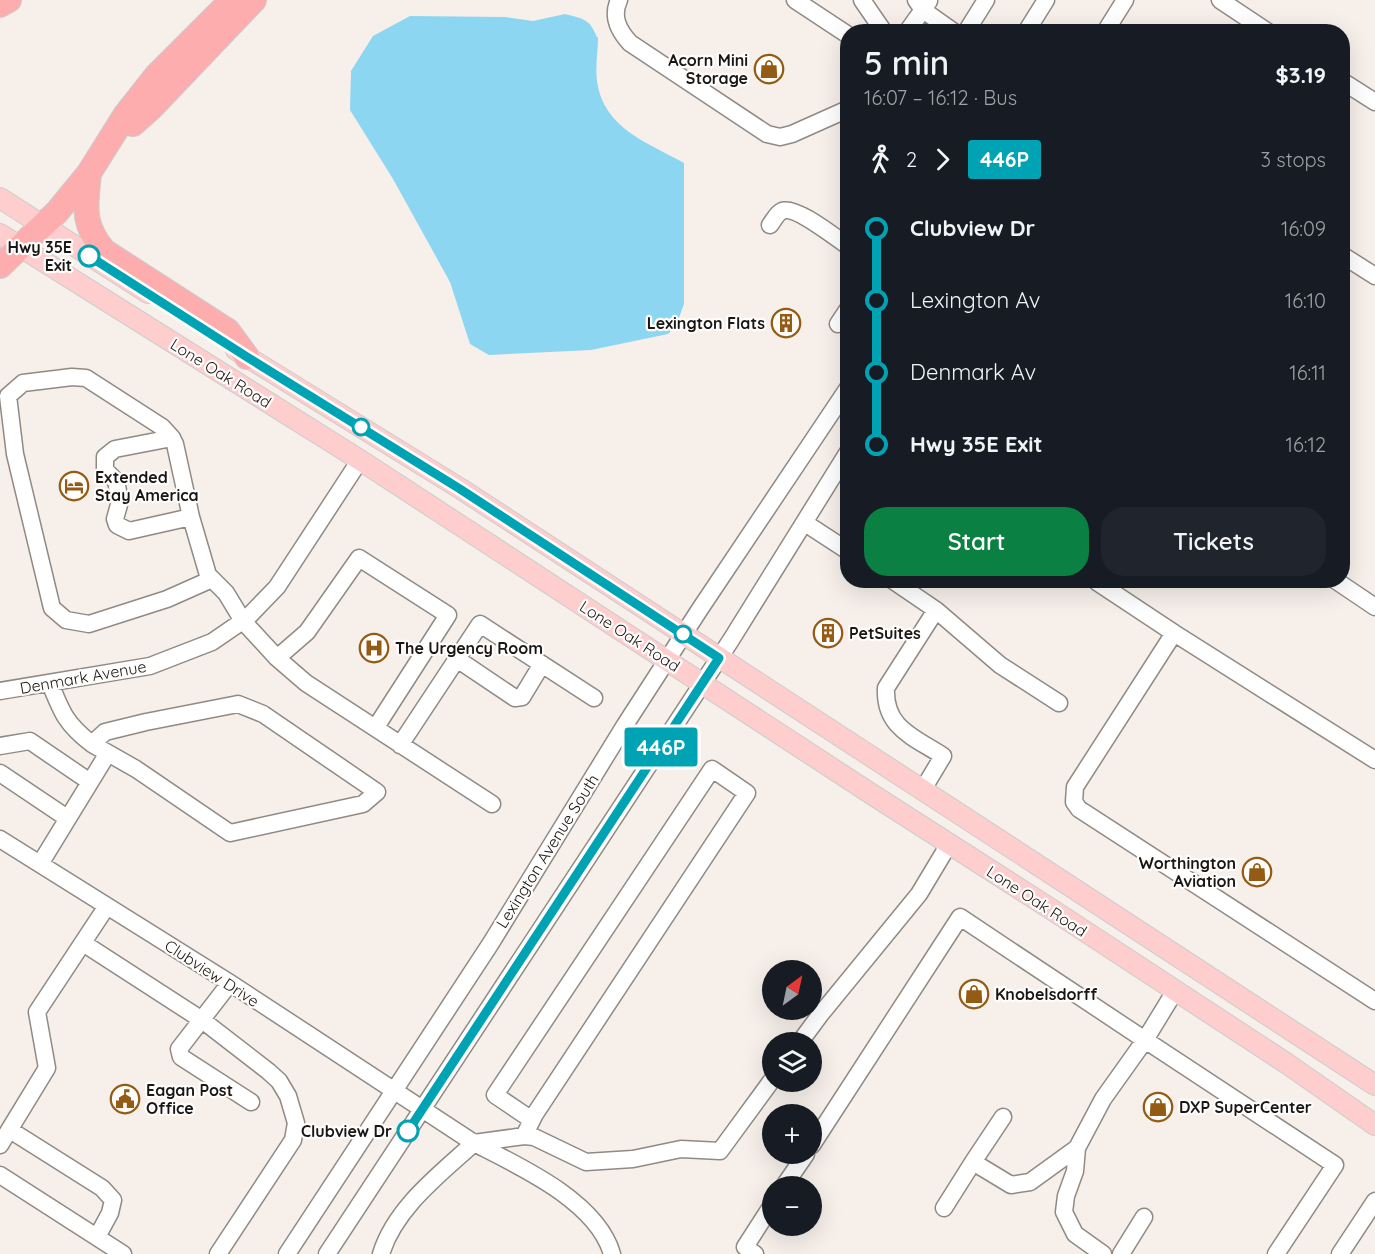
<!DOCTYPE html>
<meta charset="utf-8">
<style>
:root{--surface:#171b24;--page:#20242c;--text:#f1f3f6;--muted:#9ea1a6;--accent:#0b8043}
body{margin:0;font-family:Quicksand,sans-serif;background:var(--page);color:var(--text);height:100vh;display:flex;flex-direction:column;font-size:22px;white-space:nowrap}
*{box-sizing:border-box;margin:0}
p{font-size:20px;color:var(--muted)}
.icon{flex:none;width:33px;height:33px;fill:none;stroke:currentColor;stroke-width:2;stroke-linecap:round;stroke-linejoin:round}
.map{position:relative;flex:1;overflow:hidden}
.side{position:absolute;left:840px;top:24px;width:510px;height:564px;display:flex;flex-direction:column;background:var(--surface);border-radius:24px;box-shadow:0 6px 24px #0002}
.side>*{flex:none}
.badge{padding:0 12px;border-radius:4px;font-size:21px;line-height:39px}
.needle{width:39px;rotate:33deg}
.buttons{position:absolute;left:762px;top:960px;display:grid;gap:12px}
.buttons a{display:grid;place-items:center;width:60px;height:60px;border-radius:50%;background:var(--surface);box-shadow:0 6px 24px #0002;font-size:30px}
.map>.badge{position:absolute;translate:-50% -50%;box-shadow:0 0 0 3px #fff}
.legs{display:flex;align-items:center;gap:9px;height:66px;padding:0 24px;font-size:20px}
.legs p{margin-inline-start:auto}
.overview{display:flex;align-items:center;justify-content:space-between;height:102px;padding:0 24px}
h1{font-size:33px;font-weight:600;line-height:45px}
.primary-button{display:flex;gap:12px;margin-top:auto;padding:12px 24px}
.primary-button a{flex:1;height:69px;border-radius:24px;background:var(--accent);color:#fff;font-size:24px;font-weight:600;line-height:69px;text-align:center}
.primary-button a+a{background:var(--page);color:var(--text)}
ul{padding:0 24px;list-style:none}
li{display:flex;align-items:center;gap:21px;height:72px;font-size:22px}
li i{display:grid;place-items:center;width:9px;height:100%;margin:0 8px;background:currentColor}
li i::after{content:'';width:15px;height:15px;margin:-8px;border:4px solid;border-radius:50%;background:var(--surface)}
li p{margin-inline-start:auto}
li:first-child i{background:linear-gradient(#0000 50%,currentColor 0)}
li:last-child i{background:linear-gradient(currentColor 50%,#0000 0)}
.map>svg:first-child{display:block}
</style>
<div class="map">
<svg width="1375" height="1254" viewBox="0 0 1375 1254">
<rect width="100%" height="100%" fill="#f6efea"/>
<path fill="#8dd6f2" d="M565 14C575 17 588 18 593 29 595 32 596 36 598 38 598 52 595 67 597 81 603 128 648 143 684 163V304L676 326 668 334 591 350 489 355 470 344 450 282 393 179 350 110 351 71 373 36 410 16 504 17 533 21Z"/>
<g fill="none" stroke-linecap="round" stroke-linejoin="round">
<g stroke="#908a85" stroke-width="19">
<path id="minor" d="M619 0C611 17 619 31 630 43L767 134 780 137 792 134 848 109
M795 0 848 35
M862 0 884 32
M916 0 923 10 954 32
M1220 0 1268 32
M907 32 929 1
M966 32 986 0
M1026 32 1046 0
M1105 32 1125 0
M1342 81 1375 102
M770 225C774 220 777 213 782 211 795 205 836 238 848 246
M1342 255 1375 276
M838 324 848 309
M172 438 115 449 105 457V470L116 481 120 501 115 519 117 525 129 531 191 517
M805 523 848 551
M212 579 167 599 89 624 66 620 52 608 15 454 8 396 23 383 72 377 86 378 162 427 172 438 175 444 191 517 208 575 226 593 243 621 277 658 306 683 492 804
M892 580 936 610 886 688C884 728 914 737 943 756L922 791
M1335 580 1375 607
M1097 582 1174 633 1075 787 1074 802 1079 809 1375 1001
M936 610 1000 665 1059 703
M1174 633 1375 760
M277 658 307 632 359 558 448 615 376 727
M457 659 515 698 522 697 542 664
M50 683C62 713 66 724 92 744L105 732 146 722 238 704 263 714 377 792 363 804 230 833 136 769 92 744
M0 691 150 666 212 642 247 618 277 587 360 460
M400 745 480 624 594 698
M0 746 30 741 90 782
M0 773 67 818
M0 839 230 983 474 1143C439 1175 395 1208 381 1254
M40 864 108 753
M83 943 202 1020 268 1071 279 1081 288 1096 296 1123 293 1140 218 1254
M230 983 179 1049 181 1057 251 1102
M800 1042 820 1015 919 894 949 844
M1003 1117 973 1162 1011 1185 1030 1182 1077 1148 1103 1099 1145 1040 1335 1165 1276 1254
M10 1130 102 1188 113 1200 110 1213 97 1237
M524 1136 534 1137 586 1162 633 1159 681 1149 720 1151 772 1080
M474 1143 524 1136 535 1114 747 793 712 769 495 1095 532 1120
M474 1143C519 1166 597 1201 612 1254
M0 1145 47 1068 37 1012 107 906
M812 1145 960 917 1145 1040 1175 991
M1077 1148 1075 1171 1066 1196 1064 1212 1075 1234 1103 1254
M0 1175 123 1254
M784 1186 806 1154
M944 1208 973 1162
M287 1254 491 943 625 725 700 609 848 388
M327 1254 731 640 848 452
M755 1254 745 1247 772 1205
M1121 1254 1144 1217
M1340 1254 1375 1201"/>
</g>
<g stroke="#ccc" stroke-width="22">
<path id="major" d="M0 198 148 293
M0 234 360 460 873 795 1054 911 1286 1063 1375 1125
M236 350 461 489 1375 1085"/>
</g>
<g stroke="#ccc" stroke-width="26">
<path id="highway" d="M0 5 9 0
M133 124 152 107 254 0
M89 173C86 206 81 223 104 251L228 331 247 357
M0 266 57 212 89 173 126 114 156 76 232 0"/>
</g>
<use href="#minor" stroke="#fff" stroke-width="16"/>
<use href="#major" stroke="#fecece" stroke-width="20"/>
<use href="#highway" stroke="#fdadad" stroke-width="24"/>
</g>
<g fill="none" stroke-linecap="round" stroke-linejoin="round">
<g stroke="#fff" stroke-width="14">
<path id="line-1" d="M89 256 247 357 460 489 719 658 408 1131"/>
</g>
<use href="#line-1" stroke="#00a3b4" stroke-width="9"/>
</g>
<defs>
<g id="shop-ring" transform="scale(1.5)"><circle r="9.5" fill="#fffdfc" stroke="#935b13" stroke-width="1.5"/><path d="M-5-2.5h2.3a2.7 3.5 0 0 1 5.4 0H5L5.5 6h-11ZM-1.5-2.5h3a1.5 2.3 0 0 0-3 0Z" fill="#935b13"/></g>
<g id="building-ring" transform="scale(1.5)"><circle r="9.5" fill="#fffdfc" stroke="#935b13" stroke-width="1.5"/><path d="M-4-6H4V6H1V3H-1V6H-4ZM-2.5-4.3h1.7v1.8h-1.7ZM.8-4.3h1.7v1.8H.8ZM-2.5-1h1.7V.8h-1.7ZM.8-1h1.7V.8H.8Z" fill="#935b13"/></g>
<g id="hotel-ring" transform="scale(1.5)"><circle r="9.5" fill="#fffdfc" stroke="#935b13" stroke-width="1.5"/><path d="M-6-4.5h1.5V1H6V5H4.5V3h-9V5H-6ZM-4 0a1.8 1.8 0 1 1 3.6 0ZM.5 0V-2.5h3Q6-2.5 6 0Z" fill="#935b13"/></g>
<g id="hospital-ring" transform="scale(1.5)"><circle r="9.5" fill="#fffdfc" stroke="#935b13" stroke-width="1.5"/><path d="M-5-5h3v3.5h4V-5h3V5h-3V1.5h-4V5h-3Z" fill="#935b13"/></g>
<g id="civic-ring" transform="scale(1.5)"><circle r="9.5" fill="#fffdfc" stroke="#935b13" stroke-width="1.5"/><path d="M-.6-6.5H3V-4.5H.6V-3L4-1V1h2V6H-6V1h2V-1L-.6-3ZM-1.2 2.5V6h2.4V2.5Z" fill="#935b13"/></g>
</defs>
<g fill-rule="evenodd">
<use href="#shop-ring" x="769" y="69"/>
<use href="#building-ring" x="786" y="323"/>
<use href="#hotel-ring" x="74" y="486"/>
<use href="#building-ring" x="828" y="633"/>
<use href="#hospital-ring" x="374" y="648"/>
<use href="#shop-ring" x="1257" y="872"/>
<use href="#shop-ring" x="974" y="994"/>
<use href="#civic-ring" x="125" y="1099"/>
<use href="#shop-ring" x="1158" y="1107"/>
</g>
<g fill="#fff" stroke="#00a3b4" stroke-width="3">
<circle cx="89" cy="256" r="10"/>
<circle cx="361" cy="427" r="8"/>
<circle cx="683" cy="634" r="8"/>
<circle cx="408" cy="1131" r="10"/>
</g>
<g text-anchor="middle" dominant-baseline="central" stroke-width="4.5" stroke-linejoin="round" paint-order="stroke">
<g font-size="16" font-weight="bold" fill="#191715" stroke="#fffdfc" text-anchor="start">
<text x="748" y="60" text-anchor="end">Acorn Mini<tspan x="748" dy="18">Storage</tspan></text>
<text x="765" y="323" text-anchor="end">Lexington Flats</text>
<text x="95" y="477">Extended<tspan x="95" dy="18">Stay America</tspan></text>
<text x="849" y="633">PetSuites</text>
<text x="395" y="648">The Urgency Room</text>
<text x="1236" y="863" text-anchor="end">Worthington<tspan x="1236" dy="18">Aviation</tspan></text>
<text x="995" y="994">Knobelsdorff</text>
<text x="146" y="1090">Eagan Post<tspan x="146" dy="18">Office</tspan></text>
<text x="1179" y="1107">DXP SuperCenter</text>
</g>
<g font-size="16" font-weight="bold" fill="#191715" stroke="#fffdfc" text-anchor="end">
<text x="72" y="247">Hwy 35E<tspan x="72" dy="18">Exit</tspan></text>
<text x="392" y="1131">Clubview Dr</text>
</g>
<g font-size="16" fill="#191715" stroke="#fffdfc">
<text transform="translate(221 373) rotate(32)">Lone Oak Road</text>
<text transform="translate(630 636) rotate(33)">Lone Oak Road</text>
<text transform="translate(83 677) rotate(-10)">Denmark Avenue</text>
<text transform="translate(547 851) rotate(-58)">Lexington Avenue South</text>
<text transform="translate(1037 901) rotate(33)">Lone Oak Road</text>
<text transform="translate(212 973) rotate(33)">Clubview Drive</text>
</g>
</g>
</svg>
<div class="buttons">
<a><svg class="needle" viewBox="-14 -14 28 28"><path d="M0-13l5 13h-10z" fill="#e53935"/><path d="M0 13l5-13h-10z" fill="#9ea1a6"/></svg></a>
<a><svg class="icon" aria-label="layers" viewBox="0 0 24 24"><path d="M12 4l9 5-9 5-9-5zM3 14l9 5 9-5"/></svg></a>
<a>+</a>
<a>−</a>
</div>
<b class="badge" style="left:661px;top:747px;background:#00a3b4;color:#fff">446P</b>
<section class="side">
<div class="overview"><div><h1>5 min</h1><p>16:07 – 16:12 · Bus</p></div><b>$3.19</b></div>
<div class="legs"><svg class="icon" aria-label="walk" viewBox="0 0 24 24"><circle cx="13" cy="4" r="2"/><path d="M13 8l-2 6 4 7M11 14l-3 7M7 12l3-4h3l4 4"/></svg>2<svg class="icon" aria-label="forward" viewBox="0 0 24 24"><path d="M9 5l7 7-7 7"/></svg><b class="badge" style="background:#00a3b4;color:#fff">446P</b><p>3 stops</p></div>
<ul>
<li><i style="color:#00a3b4"></i><b>Clubview Dr</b><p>16:09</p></li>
<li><i style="color:#00a3b4"></i><span>Lexington Av</span><p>16:10</p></li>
<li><i style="color:#00a3b4"></i><span>Denmark Av</span><p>16:11</p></li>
<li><i style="color:#00a3b4"></i><b>Hwy 35E Exit</b><p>16:12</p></li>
</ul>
<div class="primary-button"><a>Start</a><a>Tickets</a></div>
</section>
</div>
